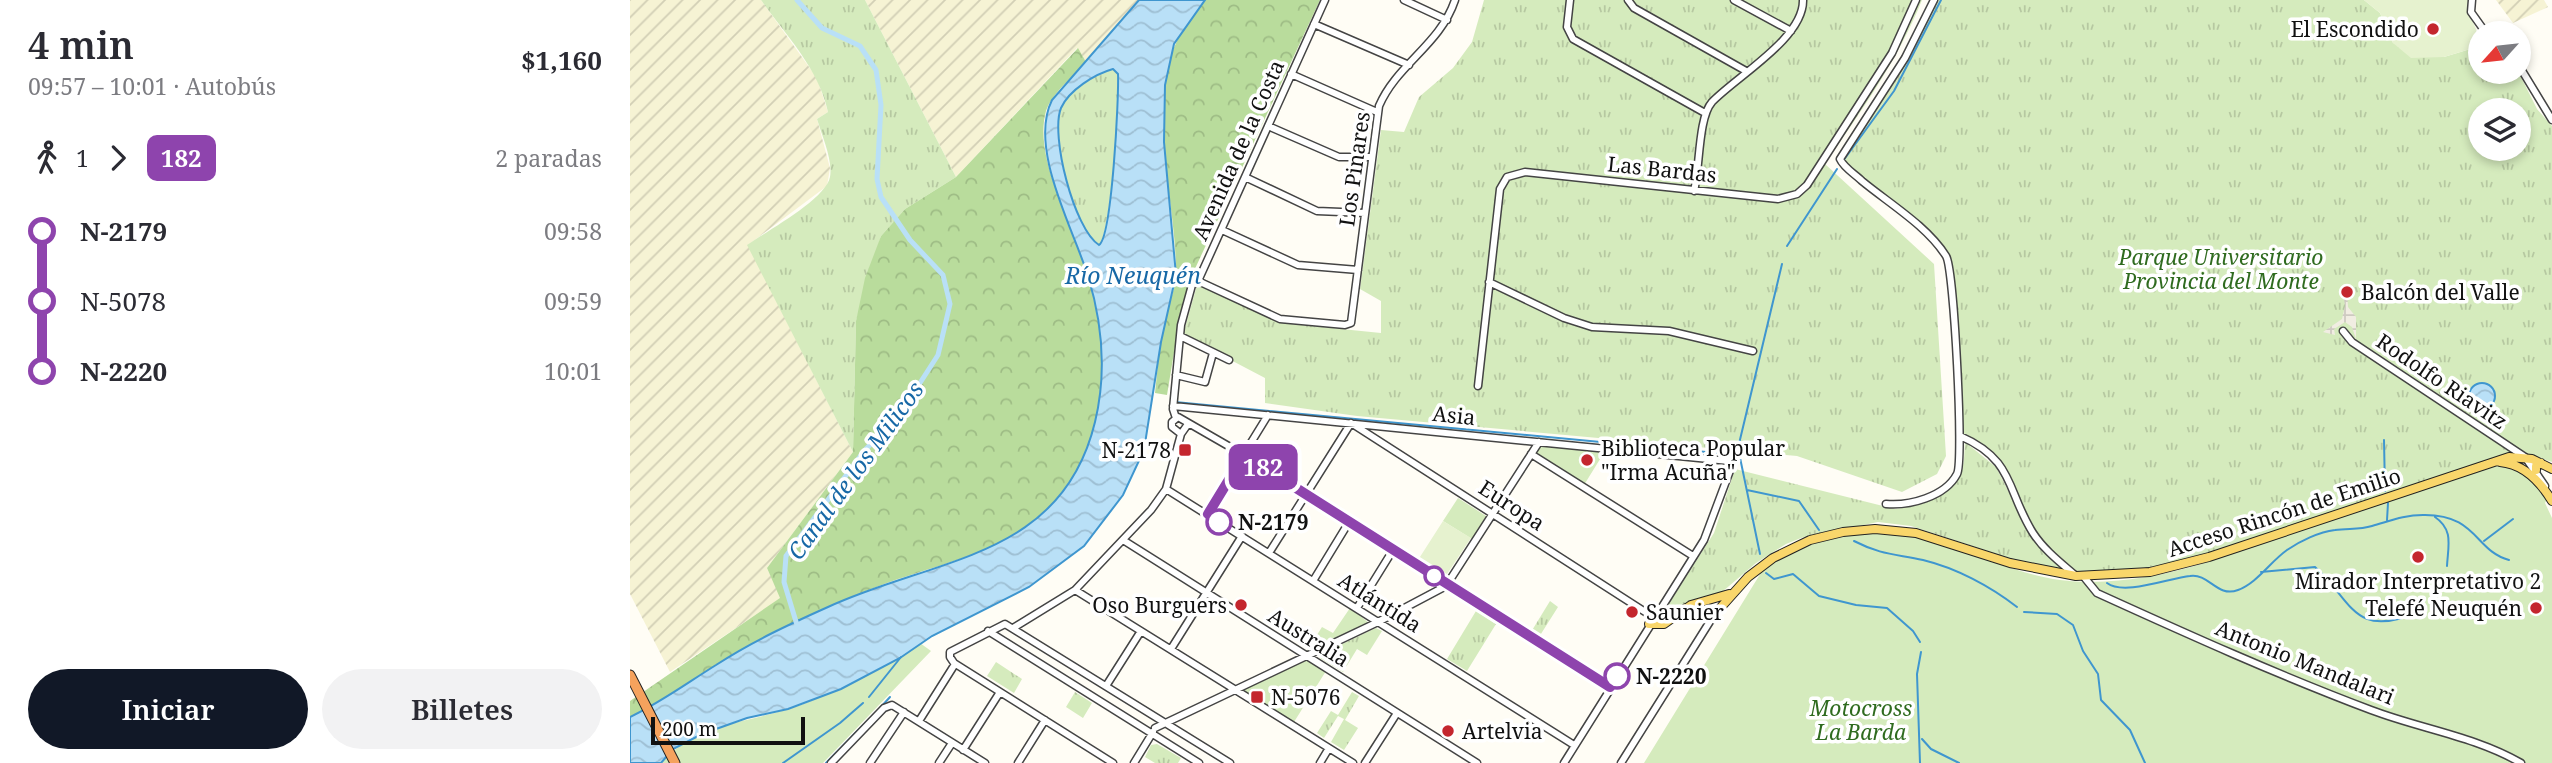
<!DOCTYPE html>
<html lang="es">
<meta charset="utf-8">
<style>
:root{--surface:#fff;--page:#f2f2f3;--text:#2b2b33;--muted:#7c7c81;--accent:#111827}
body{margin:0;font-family:"Noto Serif",serif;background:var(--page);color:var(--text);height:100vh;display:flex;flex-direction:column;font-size:26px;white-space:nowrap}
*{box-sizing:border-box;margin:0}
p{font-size:23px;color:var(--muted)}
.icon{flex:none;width:38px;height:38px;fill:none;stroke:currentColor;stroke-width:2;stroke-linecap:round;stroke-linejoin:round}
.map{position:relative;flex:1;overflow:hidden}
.panel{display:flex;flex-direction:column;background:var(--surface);width:630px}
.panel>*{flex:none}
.badge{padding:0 14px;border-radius:10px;font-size:24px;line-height:46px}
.needle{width:46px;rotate:243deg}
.tools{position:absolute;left:1838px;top:21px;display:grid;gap:14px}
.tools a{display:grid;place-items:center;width:63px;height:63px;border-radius:50%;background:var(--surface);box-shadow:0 4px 10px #0003;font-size:35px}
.scale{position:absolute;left:21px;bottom:18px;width:154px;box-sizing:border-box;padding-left:7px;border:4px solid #111;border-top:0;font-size:19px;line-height:24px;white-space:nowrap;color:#111;-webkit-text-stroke:5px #fff;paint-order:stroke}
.map>.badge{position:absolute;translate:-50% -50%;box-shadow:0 0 0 4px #fff}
.legs{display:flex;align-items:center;gap:10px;height:77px;padding:0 28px;font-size:23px}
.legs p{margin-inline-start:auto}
.summary{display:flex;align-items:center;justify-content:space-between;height:119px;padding:0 28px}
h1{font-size:38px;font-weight:600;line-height:52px}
.button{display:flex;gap:14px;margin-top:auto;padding:14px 28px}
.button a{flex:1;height:80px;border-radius:42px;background:var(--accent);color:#fff;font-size:28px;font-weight:600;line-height:80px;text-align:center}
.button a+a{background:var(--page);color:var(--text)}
ul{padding:0 28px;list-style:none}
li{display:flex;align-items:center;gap:24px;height:70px;font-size:26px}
li i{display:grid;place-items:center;width:10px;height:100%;margin:0 9px;background:currentColor}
li i::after{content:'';width:18px;height:18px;margin:-9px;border:5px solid;border-radius:50%;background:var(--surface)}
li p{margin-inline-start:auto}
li:first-child i{background:linear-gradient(#0000 50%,currentColor 0)}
li:last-child i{background:linear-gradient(currentColor 50%,#0000 0)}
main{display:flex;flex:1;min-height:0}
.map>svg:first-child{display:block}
</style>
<main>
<section class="panel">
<div class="summary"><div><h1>4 min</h1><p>09:57 – 10:01 · Autobús</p></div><b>$1,160</b></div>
<div class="legs"><svg class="icon" aria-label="walk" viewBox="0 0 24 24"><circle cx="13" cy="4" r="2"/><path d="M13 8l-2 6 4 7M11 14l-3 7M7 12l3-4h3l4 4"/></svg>1<svg class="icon" aria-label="forward" viewBox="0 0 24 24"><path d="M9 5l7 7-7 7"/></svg><b class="badge" style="background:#8e44ad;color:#fff">182</b><p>2 paradas</p></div>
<ul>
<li><i style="color:#8e44ad"></i><b>N-2179</b><p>09:58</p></li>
<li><i style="color:#8e44ad"></i><span>N-5078</span><p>09:59</p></li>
<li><i style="color:#8e44ad"></i><b>N-2220</b><p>10:01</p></li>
</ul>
<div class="button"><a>Iniciar</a><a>Billetes</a></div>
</section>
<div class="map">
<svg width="1922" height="763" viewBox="0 0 1922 763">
<defs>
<pattern id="farmland-furrows" width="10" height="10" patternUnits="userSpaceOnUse" patternTransform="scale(1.75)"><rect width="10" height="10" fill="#f6f3d4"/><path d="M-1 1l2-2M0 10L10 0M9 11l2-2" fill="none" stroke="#d2cfb5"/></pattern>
<pattern id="grass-tufts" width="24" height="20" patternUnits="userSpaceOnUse" patternTransform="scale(1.75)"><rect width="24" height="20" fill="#d5ebbd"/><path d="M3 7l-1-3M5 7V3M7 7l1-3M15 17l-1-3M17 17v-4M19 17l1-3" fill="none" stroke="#b6c8a1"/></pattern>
<pattern id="forest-crowns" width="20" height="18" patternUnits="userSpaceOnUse" patternTransform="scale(1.75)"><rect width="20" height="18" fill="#b9dc9c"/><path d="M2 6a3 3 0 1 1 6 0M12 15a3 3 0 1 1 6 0" fill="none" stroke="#9ebc85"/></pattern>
<pattern id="plaza-grid" width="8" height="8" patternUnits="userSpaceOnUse" patternTransform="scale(1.75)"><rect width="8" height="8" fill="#f1ede2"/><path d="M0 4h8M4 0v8" fill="none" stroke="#cecac1"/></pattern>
<pattern id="water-waves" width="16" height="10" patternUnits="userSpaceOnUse" patternTransform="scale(1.75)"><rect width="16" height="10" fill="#b9e0f7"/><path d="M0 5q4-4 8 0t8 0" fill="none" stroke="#9ebfd3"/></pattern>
</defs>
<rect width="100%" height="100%" fill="#fffdf5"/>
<path fill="url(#farmland-furrows)" d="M0 0H131L187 78 198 112 187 119 200 168 197 186 118 245 223 452 137 568 151 598 40 672 0 594Z
M235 0H509L456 62 447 48 326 177Z
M1866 0H1914L1918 7 1883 23Z"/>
<path fill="url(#grass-tufts)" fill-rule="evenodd" d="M131 0H235L326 177 275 209 251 236 226 321 223 452 117 245C137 231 196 199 200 177 203 160 192 136 187 119L198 112C189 69 156 35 131 0Z
M854 0H1292C1268 60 1231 111 1195 164L1304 264 1316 456 1307 474 1272 492 1167 456 727 416 635 403V378L553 335 567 285 652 323 751 333V301L730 289 751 130 774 132 789 97 823 68 842 42Z
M1304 0H1734L1750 13 1763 43 1814 57 1850 46V72L1888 71 1907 109 1922 126V462L1904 456 1895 457 1532 570 1446 576 1409 541 1371 463 1330 436 1321 271 1306 242 1211 163 1210 157 1275 58ZM1850 110H1888V149H1850Z
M486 69C493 83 480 239 469 245 444 230 421 137 431 109 437 91 467 70 486 69Z
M1335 442 1366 467 1402 538 1435 571 1382 559 1281 526 1248 522 1171 538 1156 544 1126 563 1092 592 1031 616 1084 533 1105 469 1265 509C1283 507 1318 497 1328 480 1335 469 1334 454 1335 442Z
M920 601 928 607 909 637 901 632Z
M846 611 866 624 837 671 817 659Z
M746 628 752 631 737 655 727 649 713 672 690 658 689 655Z
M366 662 392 679 384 693 357 676Z
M445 692 462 703 453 718 436 707Z
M722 692 729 696 715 720 728 728 714 750 701 742 714 719 708 716 694 738 687 733 701 711 708 715Z
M527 744 551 758 548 763H525L515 757 521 745Z"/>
<path fill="url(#forest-crowns)" d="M575 0H690L563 273 550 316 537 395 525 393C528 368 529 343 535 319 539 303 546 288 546 272 546 180 501 77 575 0Z
M448 48 456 62C444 76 422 93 416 111 405 151 432 203 445 239 455 265 465 293 470 320 481 380 467 460 424 505 383 547 322 561 268 579 231 592 195 608 160 624 104 651 56 690 0 717V701L150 598 137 568 223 452 226 321 235 278 251 236 275 209 326 177Z"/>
<path fill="#d5ebbd" d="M910 445 975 451 954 485 905 454Z
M1867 464C1890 468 1903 479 1917 499L1915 503 1922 518V763H1014L1132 571C1144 557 1170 546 1188 541 1210 536 1232 530 1256 532 1316 534 1370 572 1430 580 1475 586 1528 577 1571 564Z
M828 498 856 516 842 539 813 521Z
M720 608 739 623 676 652 692 627 703 633Z
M290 643 301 651 193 763H31C65 724 115 723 162 708 190 699 213 685 239 672 257 662 274 656 290 643Z
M674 659 696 671 664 722 613 690Z"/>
<path fill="#e6f2cf" d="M1734 0H1838C1836 17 1850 29 1850 46L1814 57 1781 58 1763 43 1750 13Z
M813 521 841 538 815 577 788 560Z"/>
<path fill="url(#plaza-grid)" d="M1717 290 1718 307 1726 317V339L1722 327 1715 322 1704 329 1705 335 1693 332 1712 319 1715 306 1713 292Z"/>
<path fill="url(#water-waves)" stroke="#3f96cf" stroke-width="2" fill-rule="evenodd" d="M509 0H575L544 44 535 85 534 142 546 275 531 342 514 450 493 495 454 546 399 587 302 636 270 658 211 689 158 709 117 718 72 734 43 749 31 763H0V717C30 703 57 683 86 665 121 642 160 624 198 607 306 557 432 559 465 422 477 372 473 325 458 276 443 228 398 148 422 100ZM483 69 488 74C489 97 482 237 469 245 444 229 420 135 431 108 439 90 465 74 483 69Z
M1839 396a13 13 0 1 1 26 0a13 13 0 1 1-26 0Z"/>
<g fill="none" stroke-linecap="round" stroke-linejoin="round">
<path stroke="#3f96cf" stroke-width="2" d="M1213 161 1264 91 1311 0
M1157 246 1207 169
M545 402 1108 455
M1754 440 1755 491
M1117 490 1169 501 1189 530
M1805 517C1824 530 1818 546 1817 566
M1757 520 1758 503
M1224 541C1251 555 1266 554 1293 560 1326 568 1360 586 1387 607
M1854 541 1883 519
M1130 554 1108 448 1152 264
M1631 572 1685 567C1722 600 1723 639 1786 613
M1136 573 1144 579 1163 574 1189 596 1226 605 1257 608 1283 631 1290 642
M1477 583C1494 596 1539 578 1560 576 1579 573 1587 598 1608 590 1627 583 1640 562 1657 550 1670 541 1689 532 1705 530 1718 528 1729 530 1742 526 1760 521 1774 515 1793 515 1847 514 1845 551 1879 560
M1394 612 1427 614 1443 625 1453 651 1468 674 1471 700 1500 730 1515 763
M239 697 271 657
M250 708 260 697
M1292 739 1301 749 1329 763
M153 763 210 723 233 703
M196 763 246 712
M1290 763 1287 674 1291 652"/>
<path stroke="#b9e0f7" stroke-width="5" d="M167 0 192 28 230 46 246 70 251 105 247 179 251 197 280 240 313 275 320 304 308 355 270 414 235 450 156 556 154 582 167 625"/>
<g stroke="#444" stroke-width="9">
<path id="minor" d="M774 0 817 20
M940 0 937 27 943 39 1075 113
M998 0 1004 8 1116 71
M1104 0 1161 31
M1842 0 1841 12 1856 33
M684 24 779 65
M1888 64 1922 120
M661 74 747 112
M638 126 709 157H742
M615 177 687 211 735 213
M1064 191C1070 168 1068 118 1082 102 1107 76 1174 38 1173 0
M592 230 668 265 728 270
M568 281 650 319 715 325 721 323 749 106C767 64 810 45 825 0
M859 282 934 318 962 327 1039 331 1123 351
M1713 331 1722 342 1895 457 1915 486
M550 336 599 360
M546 375 575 382 583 353
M848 386 870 189 877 177 895 172 1148 199 1167 194 1177 185 1262 53 1286 0
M543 406 1099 461 1101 468 1074 540 934 763
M546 418 543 409 551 325 562 285 568 281 695 0
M551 434 542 427V422L548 417 614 455 980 687
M1330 436C1385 460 1376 490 1403 533 1414 550 1431 563 1446 576
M901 454 1063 556
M536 489 944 745
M1256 504C1279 506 1315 497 1327 474 1334 461 1324 269 1316 256 1297 226 1260 204 1232 181 1225 174 1214 168 1210 159L1275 58 1304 0
M577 514 638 415
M493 540 847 763
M639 553 721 423 1023 617
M1454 577 1467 593C1557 634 1648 675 1741 710 1791 729 1844 736 1891 763
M683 581 719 522
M445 590 723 763
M727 608 763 550
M383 628 445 590 521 510 536 489 551 434 558 424
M358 631 569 763
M541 649 612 536
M476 686 511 631
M289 721 325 664
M525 728 748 622 816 586 909 442
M333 750 370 692
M201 763 254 708 262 705 355 763
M240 763 274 712
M309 763 322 743
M388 763 415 720
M483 763 324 663 320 657V652L375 624 600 763
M504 763 523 732
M690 763 699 748
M735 763 767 713
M991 763 1084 615"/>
</g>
<g stroke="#222" stroke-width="10">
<path id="major" d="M1870 462C1893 464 1910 481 1922 501
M1906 470V466L1911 463
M1056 608 1084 615 1118 577 1143 558 1180 540 1213 532 1245 529 1286 533 1380 563 1446 576 1520 572 1579 557 1879 457 1902 459 1922 469
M1019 624H1034L1061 605 1099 594"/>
</g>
<g stroke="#222" stroke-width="11">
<path id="highway" d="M0 675 45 763"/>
</g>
<use href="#minor" stroke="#fff" stroke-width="6"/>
<use href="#major" stroke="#f9d66b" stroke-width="8"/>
<use href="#highway" stroke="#f5a25d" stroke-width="9"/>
</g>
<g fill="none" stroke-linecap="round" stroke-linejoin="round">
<g stroke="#fff" stroke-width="16">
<path id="line-1" d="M589 522 578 514 614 455 980 687 987 676"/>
</g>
<use href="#line-1" stroke="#8e44ad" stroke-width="10"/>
</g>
<g fill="#c4262e" stroke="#fff" stroke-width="2.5">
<circle cx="1803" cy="29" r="7"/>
<circle cx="1717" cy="292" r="7"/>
<rect x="548" y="443" width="14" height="14" rx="3.5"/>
<circle cx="957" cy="460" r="7"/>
<circle cx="1788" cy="557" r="7"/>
<circle cx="611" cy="605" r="7"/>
<circle cx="1906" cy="608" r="7"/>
<circle cx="1002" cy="612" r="7"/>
<rect x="620" y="690" width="14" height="14" rx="3.5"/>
<circle cx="818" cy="731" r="7"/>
</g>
<g fill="#fff" stroke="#8e44ad" stroke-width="3.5">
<circle cx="589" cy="522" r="12"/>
<circle cx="804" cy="576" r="9"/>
<circle cx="987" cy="676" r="12"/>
</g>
<g text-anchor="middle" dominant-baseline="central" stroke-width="7" stroke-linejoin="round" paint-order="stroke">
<g font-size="21" fill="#111" stroke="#fff" text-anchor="start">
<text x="1789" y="29" text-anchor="end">El Escondido</text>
<text x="1731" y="292">Balcón del Valle</text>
<text x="971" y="448">Biblioteca Popular<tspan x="971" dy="24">"Irma Acuña"</tspan></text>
<text x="541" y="450" text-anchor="end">N-2178</text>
<text x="1788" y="581" text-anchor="middle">Mirador Interpretativo 2</text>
<text x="597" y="605" text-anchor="end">Oso Burguers</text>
<text x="1892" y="608" text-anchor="end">Telefé Neuquén</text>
<text x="1016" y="612">Saunier</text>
<text x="641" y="697">N-5076</text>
<text x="832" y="731">Artelvia</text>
</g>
<g font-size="21" fill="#111" stroke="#fff">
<text transform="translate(608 150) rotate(-66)">Avenida de la Costa</text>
<text transform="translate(724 169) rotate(-82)">Los Pinares</text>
<text transform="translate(1032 169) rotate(6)">Las Bardas</text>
<text transform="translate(1812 381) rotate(34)">Rodolfo Riavitz</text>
<text transform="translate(824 415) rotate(6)">Asia</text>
<text transform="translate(882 505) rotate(33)">Europa</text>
<text transform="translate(1654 512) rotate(-18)">Acceso Rincón de Emilio</text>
<text transform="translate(750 602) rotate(32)">Atlántida</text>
<text transform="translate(679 637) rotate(32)">Australia</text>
<text transform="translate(1675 662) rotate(22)">Antonio Mandalari</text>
</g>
<g font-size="21" font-style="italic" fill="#2f6b1f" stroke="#fff">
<text x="1591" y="257">Parque Universitario<tspan x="1591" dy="24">Provincia del Monte</tspan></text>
<text x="1231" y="708">Motocross<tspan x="1231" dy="24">La Barda</tspan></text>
</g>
<g font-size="21" font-weight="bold" fill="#111" stroke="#fff" text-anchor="start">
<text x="608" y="522">N-2179</text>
<text x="1006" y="676">N-2220</text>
</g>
<g font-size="23" font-style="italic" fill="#1768a6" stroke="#fff">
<text x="503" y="275">Río Neuquén</text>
<text transform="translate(225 470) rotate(-54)">Canal de los Milicos</text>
</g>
</g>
</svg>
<div class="tools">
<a><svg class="needle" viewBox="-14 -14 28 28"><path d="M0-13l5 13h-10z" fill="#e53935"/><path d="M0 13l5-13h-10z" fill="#7c7c81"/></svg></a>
<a><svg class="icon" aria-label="layers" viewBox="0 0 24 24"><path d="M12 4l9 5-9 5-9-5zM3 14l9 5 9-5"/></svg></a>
</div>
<div class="scale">200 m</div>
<b class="badge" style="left:633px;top:467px;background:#8e44ad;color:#fff">182</b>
</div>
</main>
